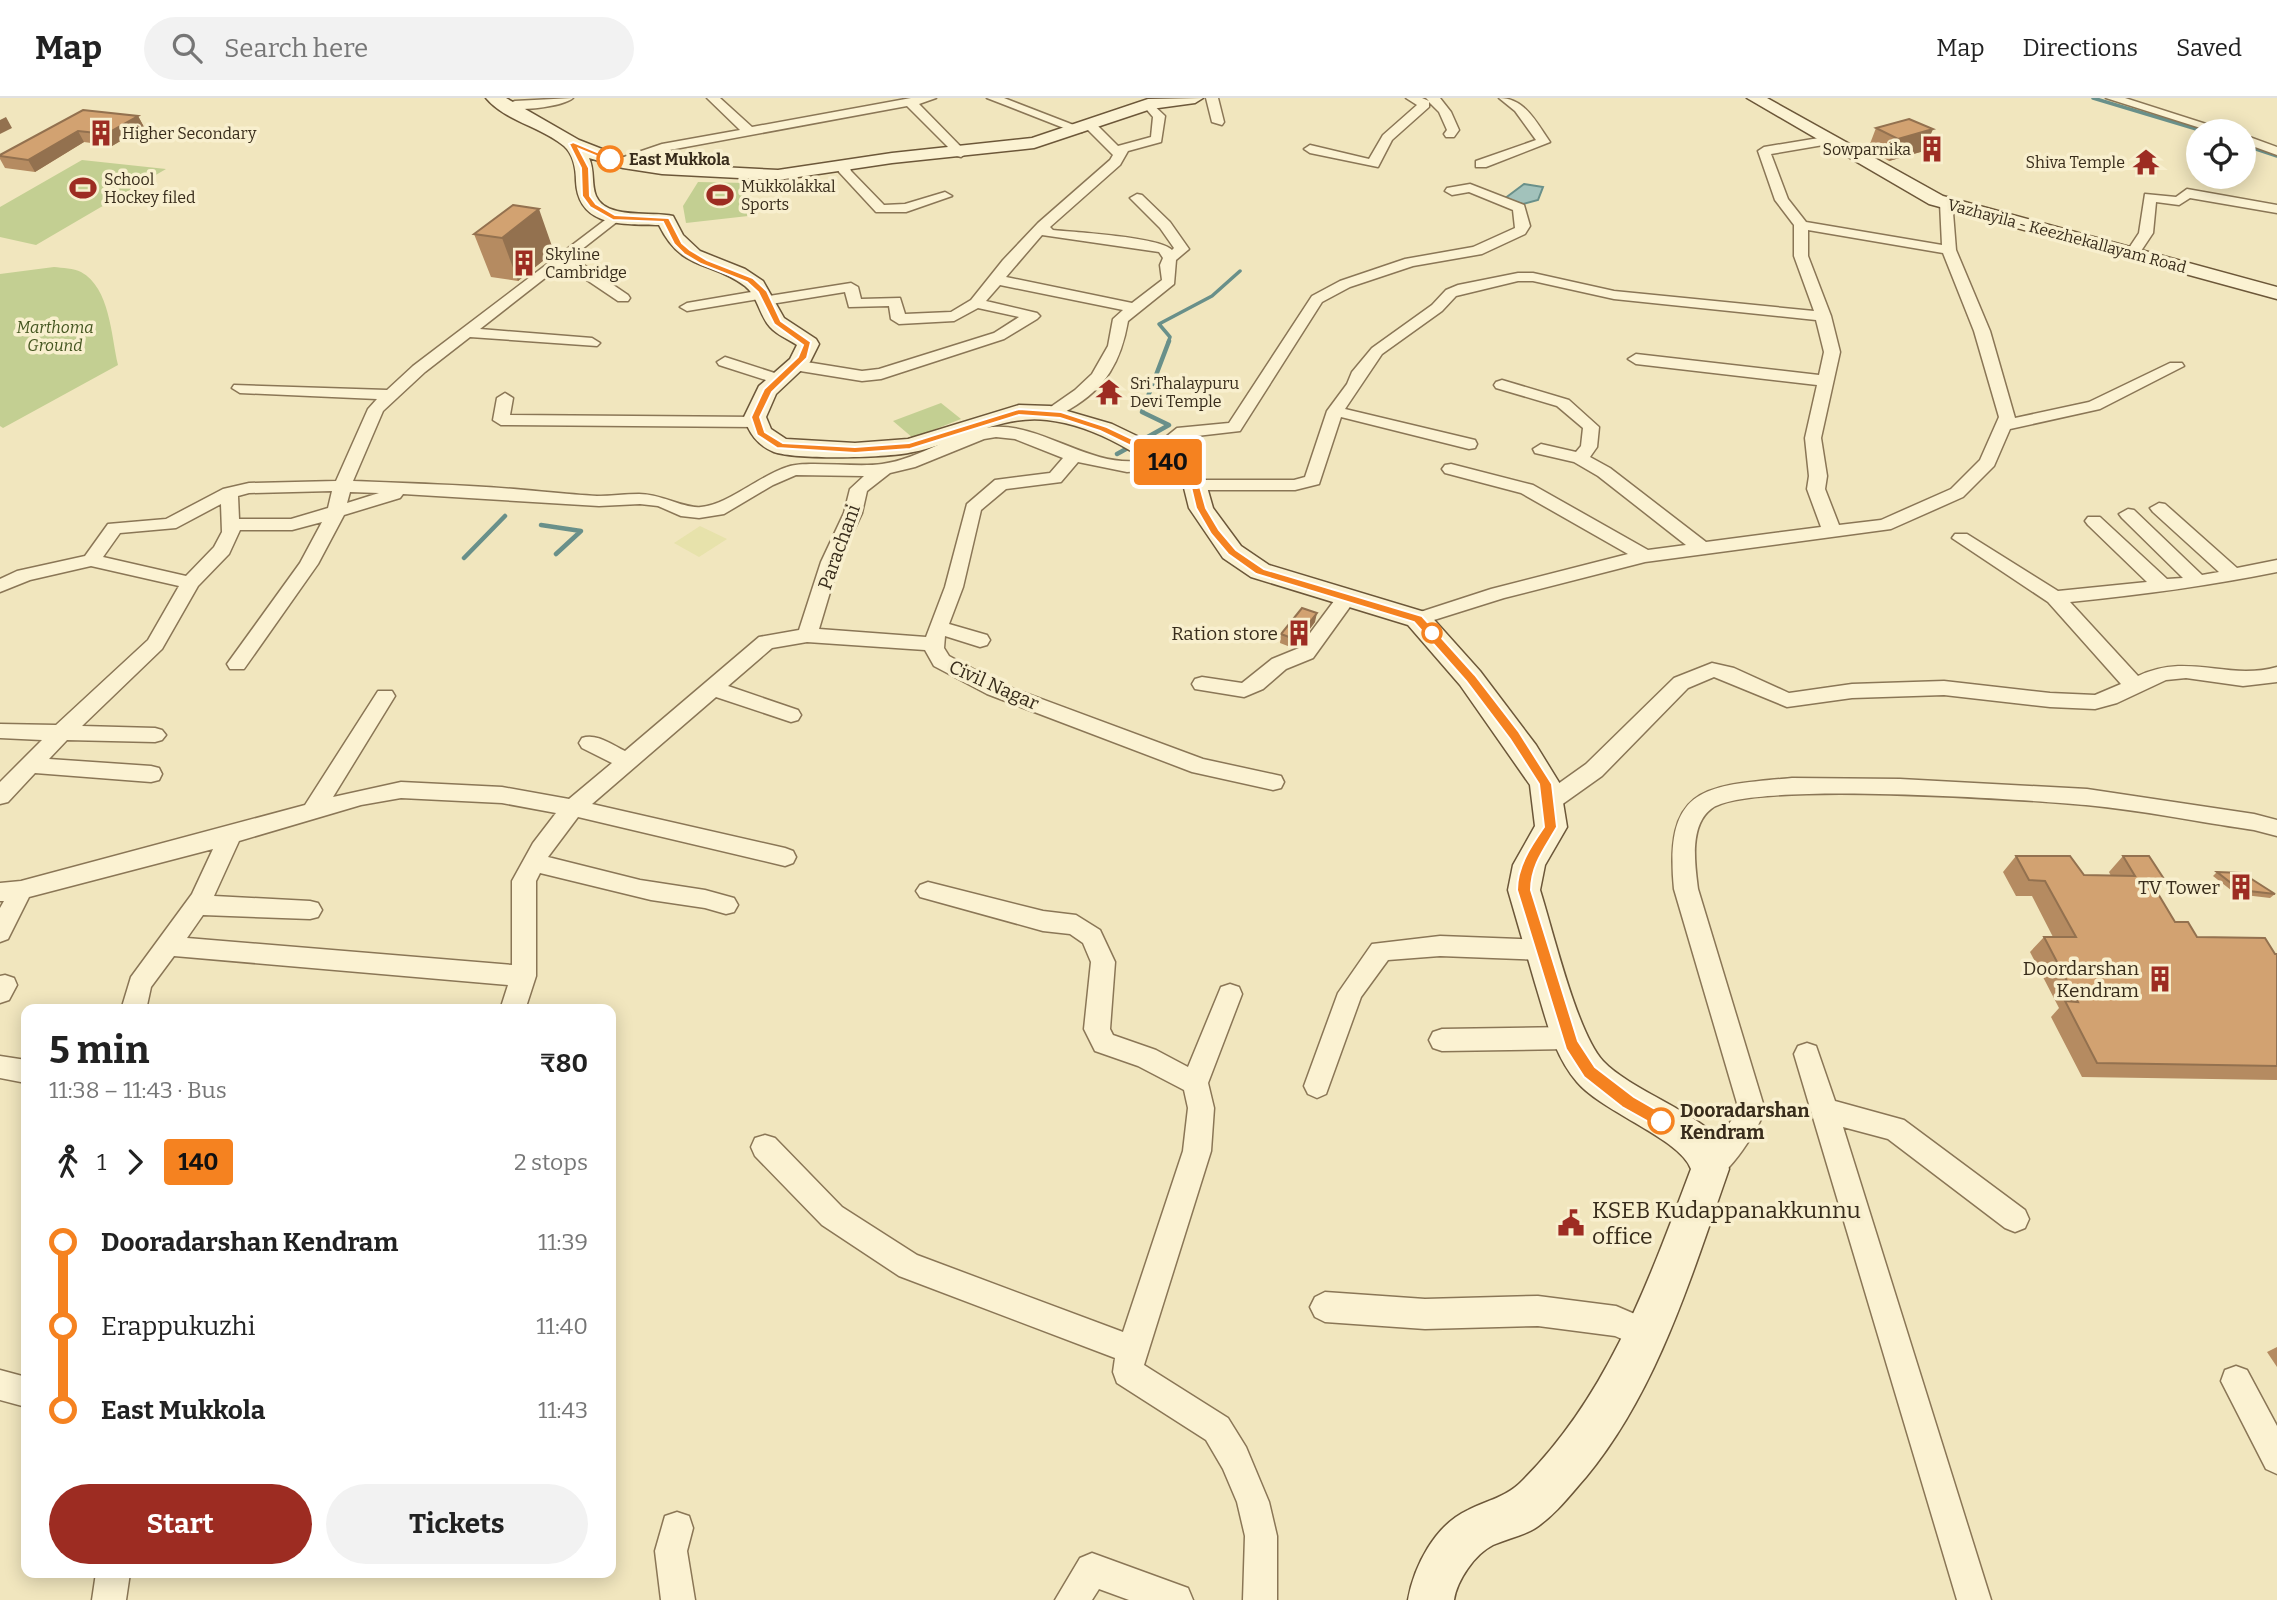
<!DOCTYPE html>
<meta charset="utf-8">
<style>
:root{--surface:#fff;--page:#f2f2f2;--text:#222;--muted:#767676;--line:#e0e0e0;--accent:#9d2c22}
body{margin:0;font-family:Bitter,serif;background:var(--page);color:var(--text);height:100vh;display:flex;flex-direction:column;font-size:26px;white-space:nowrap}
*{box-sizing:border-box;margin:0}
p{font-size:23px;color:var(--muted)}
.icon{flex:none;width:38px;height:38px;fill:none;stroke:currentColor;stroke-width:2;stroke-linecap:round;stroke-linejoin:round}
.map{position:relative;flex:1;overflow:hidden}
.details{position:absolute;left:21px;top:906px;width:595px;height:574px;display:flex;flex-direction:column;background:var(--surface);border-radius:14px;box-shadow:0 4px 18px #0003}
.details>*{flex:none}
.badge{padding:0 14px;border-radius:5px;font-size:24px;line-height:46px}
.buttons{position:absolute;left:2186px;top:21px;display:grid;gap:14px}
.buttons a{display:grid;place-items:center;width:70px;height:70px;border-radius:50%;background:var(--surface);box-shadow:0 4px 18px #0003;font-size:35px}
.map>.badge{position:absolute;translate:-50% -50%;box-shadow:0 0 0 4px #fff}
.legs{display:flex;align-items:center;gap:10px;height:77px;padding:0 28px;font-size:23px}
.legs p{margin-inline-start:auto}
.overview{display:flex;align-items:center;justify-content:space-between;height:119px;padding:0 28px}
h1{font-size:38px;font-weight:700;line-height:52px}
.primary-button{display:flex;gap:14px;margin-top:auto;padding:14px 28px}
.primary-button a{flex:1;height:80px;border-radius:42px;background:var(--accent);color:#fff;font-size:28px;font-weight:700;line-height:80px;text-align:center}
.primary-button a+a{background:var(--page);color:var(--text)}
ul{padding:0 28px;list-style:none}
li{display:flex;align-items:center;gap:24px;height:84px;font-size:26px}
li i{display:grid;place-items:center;width:10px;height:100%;margin:0 9px;background:currentColor}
li i::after{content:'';width:18px;height:18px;margin:-9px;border:5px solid;border-radius:50%;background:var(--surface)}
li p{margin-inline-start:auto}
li:first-child i{background:linear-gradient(#0000 50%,currentColor 0)}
li:last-child i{background:linear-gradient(currentColor 50%,#0000 0)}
header{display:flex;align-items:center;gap:42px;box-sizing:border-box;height:98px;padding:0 35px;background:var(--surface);border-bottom:2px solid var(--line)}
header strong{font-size:33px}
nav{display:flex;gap:38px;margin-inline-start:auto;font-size:24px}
.search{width:490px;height:63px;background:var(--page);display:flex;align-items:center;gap:18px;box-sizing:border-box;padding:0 24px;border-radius:38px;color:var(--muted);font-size:26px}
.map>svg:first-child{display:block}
</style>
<header>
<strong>Map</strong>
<div class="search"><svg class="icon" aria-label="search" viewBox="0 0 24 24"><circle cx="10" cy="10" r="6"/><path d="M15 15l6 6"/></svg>Search here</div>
<nav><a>Map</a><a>Directions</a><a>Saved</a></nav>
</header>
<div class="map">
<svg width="2277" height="1502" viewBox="0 0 2277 1502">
<rect width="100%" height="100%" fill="#f1e6be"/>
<path fill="#e7e2ab" d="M700 428 727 441 699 459 674 445Z"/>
<path fill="#c3cf92" d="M82 62 166 71 36 147 0 139V109Z
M698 84 747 85 757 117 686 125 683 108Z
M54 169C62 170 74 170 81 174 110 190 111 237 118 267L3 330 0 328V176Z
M941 305 961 321 913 340 893 323Z"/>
<path fill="#a2c2bb" stroke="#69908a" stroke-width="2" d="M1524 86 1543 89 1538 102 1523 106 1504 101Z"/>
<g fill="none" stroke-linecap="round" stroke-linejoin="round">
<path stroke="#69908a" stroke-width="3.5" d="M2093 0 2203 33
M2244 47 2277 58
M1168 245 1170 239 1159 226 1212 198 1240 173"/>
<path stroke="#69908a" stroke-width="4.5" d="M1144 341 1169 327 1142 314 1169 243
M1117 356 1126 351
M541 427 581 433 556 456
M464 460 505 418"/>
<g stroke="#8a7656" stroke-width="3">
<path id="street" d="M573 0C563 9 512 15 502 8L515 3Z
M707 0H720L752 29 911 0H936L919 6 967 55 961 59 957 58 907 8 664 53 618 67 612 63 662 46 740 32Z
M987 0H1004L1084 31 1082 34H1074Z
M1206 0H1218L1224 24 1222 27 1212 24Z
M1406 0H1422L1429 3 1426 0H1440L1451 14 1459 32 1454 39H1446L1444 36 1447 32 1439 14 1429 4V9L1392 42 1378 69 1310 55 1304 51 1310 47 1369 61 1383 37 1417 7Z
M1499 0C1525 0 1536 24 1550 44L1486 69H1476V63L1536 42 1515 13Z
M2106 0H2125L2228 33H2210Z
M1148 2 1165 18 1161 44 1128 53 1120 67 1050 129 1053 132C1073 134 1161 139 1172 152L1174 150 1160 130 1130 100 1137 96 1142 97 1170 124 1189 151 1176 162 1174 186 1128 223C1121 263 1106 290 1070 311 1061 316 1054 321 1044 318L1042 315 1075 292 1092 276 1108 248 1113 221 1123 212 1000 187 986 203 1037 215 1040 218 1037 221 1004 241 881 281 862 283 794 272 786 267 794 262 862 273 879 271 994 235 1019 219 978 210 954 223 899 226 891 221 889 208 849 209 845 194 765 207 760 206 759 201 687 213 680 209 687 205 763 192 768 193 769 198 851 185 858 189 861 201 900 200 905 216 951 214 971 202 1003 162 1038 125 1110 62 1113 57 1086 30V24H1094L1118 48 1151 39 1153 19 1142 6ZM1042 137 1159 154 1163 160 1160 167 1162 182 1132 205 1006 179Z
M2244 37 2277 49V57L2244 45Z
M1831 38 1835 39V45L1771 56 1788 101 1806 124 1942 147 1940 105 1947 101 1952 102 1956 152 1990 233 2015 320 2089 304 2170 265H2182L2184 268 2100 311 2010 331 1994 368 1963 399 1891 431 1645 464 1504 500 1418 527 1411 525 1408 521 1411 517 1491 491 1628 456 1521 395 1445 375 1442 371 1445 367 1451 366 1533 387 1648 452 1686 447 1598 378 1574 364 1535 355 1533 351 1541 346 1576 354 1581 348 1583 330 1557 308 1496 290 1494 287 1496 284 1502 282 1569 302 1599 329 1597 349 1590 359 1610 370 1706 444 1821 429 1807 391 1809 378 1805 340 1817 287 1636 266 1628 261 1636 256 1819 277 1824 254 1816 222 1614 201 1533 183H1518L1456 198 1442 213 1382 256 1345 311 1475 342 1477 346 1475 350 1469 351 1341 319 1319 386 1295 392H1196L1187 387 1196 382H1294L1305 379 1327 313 1347 286 1352 274 1372 250 1432 207 1446 192 1458 187 1518 175H1533L1614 193 1814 213 1794 158V127L1775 102 1758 53 1764 49ZM1808 132 1943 155 1974 233 1999 319 1980 362 1951 391 1881 422 1839 427 1825 391 1827 378 1821 340 1840 254 1831 218 1808 158Z
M843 64 848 65 851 73 884 107 905 106 945 94 952 98 906 114H876L839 74 837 68Z
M1470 86 1524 107 1530 128 1525 136 1482 156 1413 168 1350 189 1322 204 1240 333 1188 339 1154 367 1140 373 1127 374 1078 364 1061 384 1006 391 981 412 963 489 949 526 987 537 990 542 987 547 980 549 945 538 944 550 949 558 1001 586 1203 661 1281 678 1284 684 1281 690 1273 692 1192 674 987 596 934 568 925 552 807 544 772 550 728 588 798 612 801 617 798 622 791 624 716 599 592 706 785 750 793 753 796 759 793 765 785 768 578 719 548 759 640 782 705 792 734 800 738 807 734 814 726 816 705 810 651 802 540 775 536 783V878L525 912H500L508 887 174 858 151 889 146 912H121L131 879 192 796 213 751 29 799 8 841 0 844V810L4 803H0V785L21 783 305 707 378 593H392L395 598 333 699 401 684 502 689 569 701 612 665 582 650 579 645 582 640C597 635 612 647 625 653L759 539 799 532 821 464 844 415 850 391 864 378 796 377 773 387 724 416 699 420 681 418 658 408 640 406 599 408 403 396 400 400 344 417 318 466 244 571H230L227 566 300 465 322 424 292 432H240L229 456 198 488 162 551 82 628 155 630 162 632 166 637 162 642 155 644 67 642 49 661 151 668 159 670 162 676 159 682 151 684 35 675 8 704 0 706V684L42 642 0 640V626L56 627 148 542 179 488 91 468 30 482 0 494V481L17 473 85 458 108 426 166 421 223 391 249 385 336 383 368 311 377 301 240 295 232 290 234 287 387 292 413 268 613 116 618 117V123L572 159 628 197 630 200 628 203H618L563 166 480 231 592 240 600 245 597 248 470 239 425 274 383 313 353 383C397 385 441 386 486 389 523 391 560 396 597 398 611 398 625 396 639 396 662 396 684 411 701 409 727 407 759 378 787 369 806 362 856 370 882 366 921 361 954 333 992 329 1040 325 1086 367 1136 363L1177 330 1229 325 1312 198 1340 183 1405 161 1473 149 1515 130 1513 112 1469 94 1452 97 1445 93 1447 90ZM996 339 1015 341 1063 360 1050 375 995 382 967 406 945 489 926 539 819 531 839 464 862 415 867 393 890 375 915 369 984 341ZM332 393 328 410 291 421H239L238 398 249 395ZM350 394 379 395 347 405ZM221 406 222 434 214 449 186 478 103 459 120 435 176 430ZM401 700 502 705 556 715 533 745 512 783V867L187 840 203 817 310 821 318 819 322 812 318 805 310 803 214 798 239 743 361 707Z
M2187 91 2277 107V115L2190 100 2179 107 2156 104 2153 135 2137 159H2127L2125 156 2139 135 2145 96 2176 99Z
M725 259 784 278 786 281 778 286 719 267 717 264Z
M505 295 513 300 510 317 757 319 765 324 757 329 501 327 493 322 497 300Z
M2159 405 2165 406 2237 470 2277 462V474C2208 488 2140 497 2070 504L2138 578C2189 554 2227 583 2277 569V584L2243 588 2186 580 2166 582 2117 605 2095 611 2050 609 1944 597 1852 600 1787 609 1714 579 1688 590 1602 678 1557 710 1549 712 1541 710 1538 704 1541 698 1586 666 1674 580 1712 565 1734 570 1789 595 1852 586 1944 583 2050 595 2095 597 2121 586 2048 504 1952 440 1955 436H1967L2058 493 2147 484 2088 427 2085 423 2088 419H2100L2167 481 2183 480 2122 420 2119 416 2128 411 2134 412 2202 477 2219 474 2153 414 2150 410Z
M1347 493 1354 495 1357 499 1313 560 1286 571 1263 591 1244 599 1195 591 1192 586 1195 581 1202 579 1242 585 1272 561 1299 550 1340 495Z
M1792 680 1900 681 2087 691 2254 716 2277 722V738L2254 732C2198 724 2142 712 2086 707 2027 702 1747 682 1711 711 1689 728 1695 767 1698 791L1765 1012C1757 1033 1731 1075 1710 1084L1700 1080 1696 1071 1739 1012 1674 791C1664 687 1705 688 1792 680Z
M928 784 1043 813 1076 817 1100 832 1115 864 1110 931 1113 937 1156 952 1188 969 1221 889 1230 886 1239 889 1242 896 1208 985 1214 1010 1211 1053 1144 1267 1228 1320 1246 1349 1269 1404 1277 1438V1502H1243L1245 1438 1237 1404 1223 1371 1206 1342 1117 1285 1113 1274 1115 1260 899 1178 822 1127 755 1058 751 1049 755 1040 765 1037 775 1040 842 1109 917 1157 1123 1234 1183 1053 1188 1010 1184 992 1138 968 1095 953 1084 931 1091 864 1083 845 1070 836 1043 833 920 799 916 793 920 787Z
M1440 838 1542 842 1551 845 1554 852 1551 859 1542 862 1440 858 1388 862 1361 899 1326 996 1317 1000 1308 996 1304 988 1338 895 1372 846Z
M5 877 14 880 17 887 9 902 0 905V878Z
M1569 929 1578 932 1582 940 1578 948 1569 951 1442 953 1433 950 1429 942 1433 934 1442 931Z
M1807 945 1816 948 1835 1003 1904 1022 2025 1112 2029 1121 2025 1130 2015 1134 2005 1130 1888 1041 1843 1029 1991 1502H1957L1794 956 1798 948Z
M0 958 26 962V985L0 980Z
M1325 1194 1425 1201 1538 1198 1616 1208 1658 1226 1662 1237 1658 1248 1647 1252 1615 1238 1538 1228 1425 1231 1325 1224 1315 1219 1310 1209 1315 1199Z
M2236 1268 2247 1272 2277 1328V1376L2266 1371 2221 1283 2225 1272Z
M0 1272 26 1279V1309L0 1302Z
M677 1414 689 1418 693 1430 687 1453 695 1502H661L655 1453 665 1418Z
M1092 1455 1188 1490 1193 1502H1129L1099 1491 1092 1502H1055L1080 1460Z
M96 1475H130L126 1502H92Z"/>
</g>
<g stroke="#6c5739" stroke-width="3">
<path id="secondary" d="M486 0H506L579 42 625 60 662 66 778 72 892 55 1032 40 1148 1 1203 0 1195 5 1151 11 1034 50 892 65 778 82 662 76 623 70 589 60C595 73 591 86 596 98 606 122 652 113 673 118L683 137 700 153 745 171 763 183 784 220 816 241 819 246 810 264 776 296 766 319 771 331 786 341 855 345 908 341 1019 307 1050 308 1112 326 1164 351 1205 382 1213 410 1241 448 1269 467 1428 515 1480 573 1536 647 1560 686 1567 729 1545 767 1540 792C1553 833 1577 935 1603 963 1629 991 1702 1017 1717 1041 1723 1050 1725 1061 1729 1071 1692 1176 1658 1292 1586 1379 1571 1396 1556 1416 1537 1429 1524 1438 1508 1440 1493 1447 1475 1456 1457 1482 1454 1502H1408C1414 1468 1435 1427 1468 1412 1488 1402 1507 1399 1523 1382 1609 1296 1649 1182 1691 1071 1681 1041 1602 1014 1577 984 1553 956 1546 920 1535 885 1526 854 1517 823 1508 792L1513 767 1535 728 1530 687 1460 587 1408 527 1251 479 1223 460 1189 410 1184 390C1145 359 1098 328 1047 322 1001 316 957 345 913 354 887 360 797 362 774 354 757 347 749 335 744 319L759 288 790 261 797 247C788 241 777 237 770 229 759 217 758 198 745 188 710 162 682 174 659 127 624 126 578 130 576 83 576 71 573 56 564 48 542 29 505 23 486 0Z
M1747 0H1767L1943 98 2277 189V201L1929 106Z"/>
</g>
<use href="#street" fill="#fbf2d2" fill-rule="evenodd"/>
<use href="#secondary" fill="#fbf2d2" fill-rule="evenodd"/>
</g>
<path fill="#b58b61" d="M83 12 138 18 144 29 112 48 84 44 35 74 5 70 0 61V57Z
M1876 30 1924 53 1889 63 1868 51Z
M513 107 554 154 518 183 491 179 474 136Z
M1315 524 1297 548 1293 550 1280 545 1281 536Z
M2016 758 2084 777 2111 778 2109 774 2123 758 2166 784 2157 794 2175 824 2197 839 2277 856V982L2082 979 2051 919 2059 910 2030 854 2044 839H2053L2032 798H2016L2003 774Z
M2217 774 2275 796 2270 800 2236 796 2213 778Z
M2277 1249V1269L2267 1254Z"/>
<path fill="#93714f" d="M138 18 144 29 112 48 106 36Z
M6 19 12 30 0 36V22Z
M1933 31 1924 53 1889 63 1898 41Z
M78 33 84 44 35 74 28 62Z
M539 111 554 154 518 183 502 140Z
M1317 515 1315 524 1297 548 1293 550 1294 541Z"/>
<path fill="#d2a271" stroke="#93714f" stroke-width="2" d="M83 12 138 18 106 36 78 33 28 62 0 58V57Z
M1909 21 1933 31 1898 41 1876 30Z
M513 107 539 111 502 140 474 136Z
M1302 510 1317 515 1298 539 1294 541 1281 536Z
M2016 758H2070L2084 777 2135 778 2123 758H2149L2166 784H2151L2175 824H2188L2197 839 2265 840 2275 856H2277V968L2097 965 2065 903 2078 904 2044 839H2076L2045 783 2029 782Z
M2217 774 2242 775 2275 796 2240 792Z"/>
<path fill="#f58220" stroke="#fff" stroke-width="2" d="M573 44 614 61 608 63 579 51 589 70 590 98 596 106 615 117 669 120 682 145 690 152 707 162 753 180 767 193 781 223 811 244 807 260 772 294 760 319 765 334 783 345 855 349 909 345 1019 311 1061 314 1107 329 1160 354 1199 385 1206 410 1219 432 1236 452 1264 471 1422 518 1475 577 1519 634 1552 686 1557 729C1545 750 1531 767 1531 792L1578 943 1595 969 1634 999 1667 1018 1669 1023 1667 1028 1661 1030 1656 1028 1622 1009 1584 979 1566 951 1517 792C1517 768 1531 748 1544 729L1539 686 1510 641 1466 583 1414 524 1256 476 1228 456 1211 436 1196 410 1191 389 1152 358 1100 333 1060 320 1019 317 910 351 855 355 777 350 757 337 751 319 764 291 798 259 803 247 774 226 758 194 747 184 701 166 684 156 674 146 663 124 613 122 590 109 582 98 581 70 569 46Z"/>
<defs>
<g id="building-bare" transform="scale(2.1)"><path d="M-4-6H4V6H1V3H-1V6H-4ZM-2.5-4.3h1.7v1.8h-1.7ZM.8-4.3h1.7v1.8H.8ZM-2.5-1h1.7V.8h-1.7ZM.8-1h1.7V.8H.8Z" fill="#9d2c22" stroke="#f8efce" stroke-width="2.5" paint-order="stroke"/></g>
<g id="temple-bare" transform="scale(2.1)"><path d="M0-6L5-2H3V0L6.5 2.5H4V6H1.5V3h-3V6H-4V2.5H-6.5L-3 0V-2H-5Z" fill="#9d2c22" stroke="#f8efce" stroke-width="2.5" paint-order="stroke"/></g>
<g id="stadium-bare" transform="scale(2.1)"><path d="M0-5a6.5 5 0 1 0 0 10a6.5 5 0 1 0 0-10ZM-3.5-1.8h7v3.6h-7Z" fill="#9d2c22" stroke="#f8efce" stroke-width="2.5" paint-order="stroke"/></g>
<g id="civic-bare" transform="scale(2.1)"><path d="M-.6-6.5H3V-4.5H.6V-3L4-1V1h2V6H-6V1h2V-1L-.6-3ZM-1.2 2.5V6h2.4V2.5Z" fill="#9d2c22" stroke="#f8efce" stroke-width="2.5" paint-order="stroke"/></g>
</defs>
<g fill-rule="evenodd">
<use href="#building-bare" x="101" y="35"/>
<use href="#building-bare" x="1932" y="51"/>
<use href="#temple-bare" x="2146" y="64"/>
<use href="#stadium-bare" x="83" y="90"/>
<use href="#stadium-bare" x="720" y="97"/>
<use href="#building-bare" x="524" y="165"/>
<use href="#temple-bare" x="1109" y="294"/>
<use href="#building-bare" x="1299" y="535"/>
<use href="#building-bare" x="2241" y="789"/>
<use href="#building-bare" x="2160" y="881"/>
<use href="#civic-bare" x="1571" y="1125"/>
</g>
<g fill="#fff" stroke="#f58220" stroke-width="3.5">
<circle cx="610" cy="61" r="12"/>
<circle cx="1432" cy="535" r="9"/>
<circle cx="1661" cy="1023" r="12"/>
</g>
<g text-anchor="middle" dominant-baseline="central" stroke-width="7" stroke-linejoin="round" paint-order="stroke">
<g font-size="16" fill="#382c1b" stroke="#f8efce" text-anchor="start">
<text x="122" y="35">Higher Secondary</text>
<text x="1911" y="51" text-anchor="end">Sowparnika</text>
<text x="2125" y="64" text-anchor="end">Shiva Temple</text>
<text x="104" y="81">School<tspan x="104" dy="18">Hockey filed</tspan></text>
<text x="741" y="88">Mukkolakkal<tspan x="741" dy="18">Sports</tspan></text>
<text x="545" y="156">Skyline<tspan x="545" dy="18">Cambridge</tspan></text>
<text x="1130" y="285">Sri Thalaypuru<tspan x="1130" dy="18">Devi Temple</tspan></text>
</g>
<g font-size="16" font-weight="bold" fill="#382c1b" stroke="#f8efce" text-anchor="start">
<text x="629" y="61">East Mukkola</text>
</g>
<g font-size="16" fill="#382c1b" stroke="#f8efce">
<text transform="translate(2067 138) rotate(15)">Vazhayila - Keezhekallayam Road</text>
</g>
<g font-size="16" font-style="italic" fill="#445620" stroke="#f8efce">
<text x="55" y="229">Marthoma<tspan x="55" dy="18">Ground</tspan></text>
</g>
<g font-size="19" fill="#382c1b" stroke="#f8efce">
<text transform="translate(839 449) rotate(-70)">Parachani</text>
<text transform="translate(994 587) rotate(24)">Civil Nagar</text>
</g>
<g font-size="19" fill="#382c1b" stroke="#f8efce" text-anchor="end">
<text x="1278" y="535">Ration store</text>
<text x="2220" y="789">TV Tower</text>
<text x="2139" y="870">Doordarshan<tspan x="2139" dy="22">Kendram</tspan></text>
</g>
<g font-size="19" font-weight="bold" fill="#382c1b" stroke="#f8efce" text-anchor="start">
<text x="1680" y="1012">Dooradarshan<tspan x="1680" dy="22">Kendram</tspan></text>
</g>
<g font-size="23" fill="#382c1b" stroke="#f8efce" text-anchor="start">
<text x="1592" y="1112">KSEB Kudappanakkunnu<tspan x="1592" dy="26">office</tspan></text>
</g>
</g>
</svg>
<div class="buttons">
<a><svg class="icon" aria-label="locate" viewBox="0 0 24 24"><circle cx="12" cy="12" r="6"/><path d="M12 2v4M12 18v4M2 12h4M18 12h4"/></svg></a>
</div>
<b class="badge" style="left:1168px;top:364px;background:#f58220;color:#111">140</b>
<section class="details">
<div class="overview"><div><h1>5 min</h1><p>11:38 – 11:43 · Bus</p></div><b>₹80</b></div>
<div class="legs"><svg class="icon" aria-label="walk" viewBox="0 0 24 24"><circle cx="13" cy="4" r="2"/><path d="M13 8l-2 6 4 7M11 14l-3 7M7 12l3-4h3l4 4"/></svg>1<svg class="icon" aria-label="forward" viewBox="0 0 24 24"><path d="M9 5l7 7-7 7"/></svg><b class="badge" style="background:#f58220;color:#111">140</b><p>2 stops</p></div>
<ul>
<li><i style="color:#f58220"></i><b>Dooradarshan Kendram</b><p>11:39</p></li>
<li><i style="color:#f58220"></i><span>Erappukuzhi</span><p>11:40</p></li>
<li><i style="color:#f58220"></i><b>East Mukkola</b><p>11:43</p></li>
</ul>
<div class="primary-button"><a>Start</a><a>Tickets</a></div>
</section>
</div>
